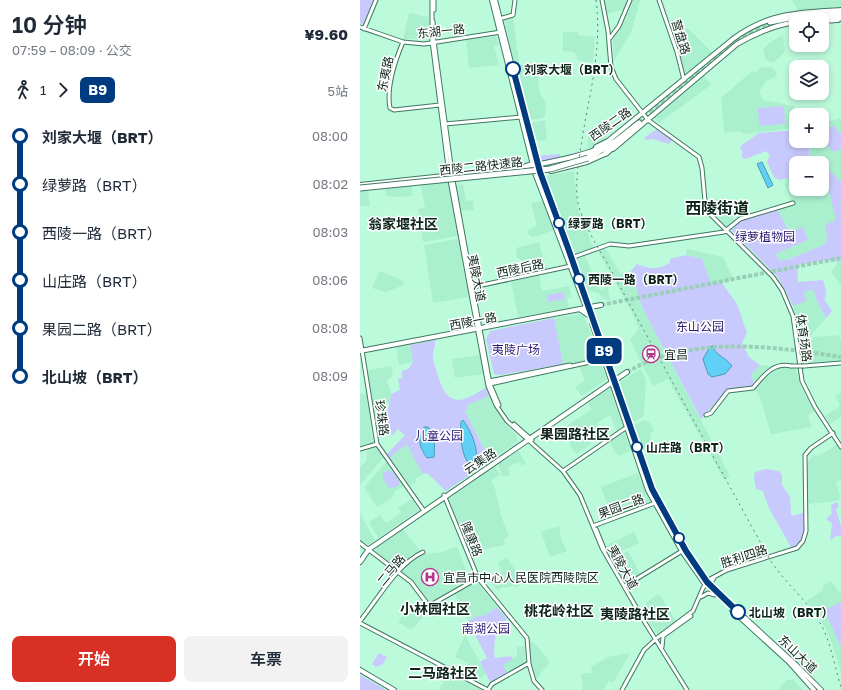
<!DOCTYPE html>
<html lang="zh">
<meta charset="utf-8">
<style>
:root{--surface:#fff;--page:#f2f2f3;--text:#1f2937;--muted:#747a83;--accent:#d93025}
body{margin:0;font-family:"Golos Text","Noto Sans SC",sans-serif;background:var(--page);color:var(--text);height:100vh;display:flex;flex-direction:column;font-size:15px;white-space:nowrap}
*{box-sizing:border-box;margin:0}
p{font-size:13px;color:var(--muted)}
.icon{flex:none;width:22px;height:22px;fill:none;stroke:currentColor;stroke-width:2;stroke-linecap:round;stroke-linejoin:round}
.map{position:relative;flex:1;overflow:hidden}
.details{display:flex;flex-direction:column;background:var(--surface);width:360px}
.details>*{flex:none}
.badge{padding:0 8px;border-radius:6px;font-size:14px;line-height:26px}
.tools{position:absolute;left:429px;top:12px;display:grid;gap:8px}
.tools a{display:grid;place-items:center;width:40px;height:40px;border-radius:8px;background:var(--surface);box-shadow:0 2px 6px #0003;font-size:20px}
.map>.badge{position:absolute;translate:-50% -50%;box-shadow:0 0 0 2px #fff}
.legs{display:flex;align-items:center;gap:6px;height:44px;padding:0 12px;font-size:13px}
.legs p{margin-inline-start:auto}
.head{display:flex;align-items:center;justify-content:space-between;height:68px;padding:0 12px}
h1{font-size:22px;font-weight:600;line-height:30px}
.button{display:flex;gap:8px;margin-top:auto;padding:8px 12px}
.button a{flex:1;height:46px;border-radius:8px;background:var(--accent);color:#fff;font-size:16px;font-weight:600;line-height:46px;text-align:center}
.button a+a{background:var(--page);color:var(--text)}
ul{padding:0 12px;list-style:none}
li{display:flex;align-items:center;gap:14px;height:48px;font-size:15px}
li i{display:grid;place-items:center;width:6px;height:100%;margin:0 5px;background:currentColor}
li i::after{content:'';width:10px;height:10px;margin:-5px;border:3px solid;border-radius:50%;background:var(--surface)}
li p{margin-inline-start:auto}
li:first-child i{background:linear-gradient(#0000 50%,currentColor 0)}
li:last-child i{background:linear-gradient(currentColor 50%,#0000 0)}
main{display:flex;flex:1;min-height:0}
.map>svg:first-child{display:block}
</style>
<main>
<section class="details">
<div class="head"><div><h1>10 分钟</h1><p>07:59 – 08:09 · 公交</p></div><b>¥9.60</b></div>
<div class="legs"><svg class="icon" aria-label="walk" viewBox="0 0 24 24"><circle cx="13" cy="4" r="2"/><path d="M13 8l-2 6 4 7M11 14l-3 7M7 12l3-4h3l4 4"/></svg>1<svg class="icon" aria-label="forward" viewBox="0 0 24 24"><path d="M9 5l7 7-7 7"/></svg><b class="badge" style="background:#003b80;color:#fff">B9</b><p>5站</p></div>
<ul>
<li><i style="color:#003b80"></i><b>刘家大堰（BRT）</b><p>08:00</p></li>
<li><i style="color:#003b80"></i><span>绿萝路（BRT）</span><p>08:02</p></li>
<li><i style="color:#003b80"></i><span>西陵一路（BRT）</span><p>08:03</p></li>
<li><i style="color:#003b80"></i><span>山庄路（BRT）</span><p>08:06</p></li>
<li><i style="color:#003b80"></i><span>果园二路（BRT）</span><p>08:08</p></li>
<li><i style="color:#003b80"></i><b>北山坡（BRT）</b><p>08:09</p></li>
</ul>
<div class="button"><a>开始</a><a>车票</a></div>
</section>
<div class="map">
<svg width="481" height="690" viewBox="0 0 481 690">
<rect width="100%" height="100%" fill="#bcfadc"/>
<path fill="#aaf0cf" d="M244 0H269L266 9 247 14Z
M272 0H280L277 12 271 32 254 61 253 39 266 18Z
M432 0H481V7L438 10Z
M49 13 69 17 70 39H43Z
M153 17 159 62 154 63 144 19Z
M328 28 353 53 325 77 313 35Z
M203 32H218V35L235 37 233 63 217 60V56L214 52 203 51Z
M136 35 139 45 134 46 139 65 109 68 106 40Z
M423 35 425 52 414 62H410L405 58 403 49 410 42Z
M177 62 179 89 181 96 186 102 185 116 183 118 169 120 154 66Z
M408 67 413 68 417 73 415 77 406 81 399 92 403 100 435 106 436 128 384 134 379 131 364 133 361 98 392 71 396 73 400 68Z
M343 74 351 85 299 123 294 118Z
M481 118V286L471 272 478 262 466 244 427 260H419L415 254 448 240 429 232 418 210 433 204 425 185 426 179 436 172V189H462V176L469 170 466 162 457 160 455 163H449L451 141H462V129L468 122Z
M185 120 187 140 173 141 169 123Z
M229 133 245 134 246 140 227 149Z
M214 171 218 209 234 249 212 256 185 176Z
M88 182 98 236 63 242 58 209 65 208 61 186Z
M103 184 106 201 113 200 114 210 101 211 96 185Z
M51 186 53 196 36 197 26 196 25 189Z
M8 190 10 206H0V191Z
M365 198 364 207 375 221 367 227 350 208 356 207V199Z
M183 201 195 230 177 236 171 237 167 231 177 226 171 203Z
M98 239 109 297 73 303 64 245Z
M179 242 186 270 164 274 162 263 159 258H157L156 248Z
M245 248 261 274 271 271 283 309 370 476 364 480 308 379 293 386 270 340 279 329 273 315 238 251Z
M327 249 363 257 373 278 362 283H351L342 259 326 255Z
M225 256 240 290 248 287 250 300H245L238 293 226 290 215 259Z
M20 271 42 280 44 285 26 292 12 288Z
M179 274 182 291 209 286 211 297 207 298 209 308 158 317 151 280Z
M451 289H453L457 301 466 318 445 343 446 363 442 364 436 316 433 306 436 304 444 291Z
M221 314 224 316 240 359 203 365 194 318Z
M478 335 481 340V361L449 364 448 346 453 337Z
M50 345 53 362 39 365 36 347Z
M120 355 124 374 95 378 92 359Z
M240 361 247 379 222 396 215 387 225 380 219 366Z
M400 365 436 368 440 384 455 410 448 416 452 427 411 434 400 397 393 386 395 383 390 376Z
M31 366 33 376 27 380 31 394 30 403 13 405 8 370Z
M281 369 286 380 284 414 282 417 271 423 258 383Z
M250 387 263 427 257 432 250 415 237 423 242 434 230 442 232 444 216 454 209 444 211 439 203 428 232 409 227 402Z
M481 393V417L470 424 465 416 480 406 475 395Z
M0 394H7L11 430 14 443 0 448Z
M129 396 146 424 156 435 158 441 130 461 105 411 108 409 107 405Z
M284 420 290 423 294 431 290 433 292 446 281 451 272 426Z
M265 432 271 451 258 456 249 442Z
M478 444 481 449V480L476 482 481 499 475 501 448 504 446 465 453 455 458 456Z
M47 445 63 474 55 479 57 482 50 486 30 458 36 452Z
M16 446 24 457 0 485V467L7 460V449Z
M158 451 166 463 162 466 160 462 157 464 155 463 148 468 150 475 143 477 138 464Z
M27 461 44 486 35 491 31 499 17 507 4 487Z
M135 466 140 475 131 481 135 488 141 516 149 537 144 539 145 545 130 548 109 554 88 499Z
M278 473 291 502 252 517 241 487Z
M52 499 59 510 18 538 9 522 20 515 26 523 41 513 38 508Z
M0 513 15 540 10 544H6L0 540Z
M199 526 201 539 207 551 190 557 181 532Z
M42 528 60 551 51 555 38 569 16 553V546Z
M274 532 279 543 250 557 245 546Z
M97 546 106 570 95 575 93 579 98 588 70 604 53 581 40 571 53 558 65 553 67 554 83 552Z
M268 551 281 575 266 583 252 559Z
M146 557 164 582 156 587 155 586 141 588 138 591 130 581 141 572 140 567 137 564Z
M116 580 137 607 124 616 119 615 108 621 94 593Z
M471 581 481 594V672L469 635 460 618 446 601 463 590V586Z
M299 594 317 622 298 636 281 609 286 605 288 601Z
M49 605 66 614 52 629 50 628 49 629 38 622Z
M105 635 126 674 115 682 105 677 106 674 104 672 108 663 95 657Z
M169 639 175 644 187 658 189 663 175 681 170 663Z
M164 646 166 663 148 674 143 665 157 655V647Z
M268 653 269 655 253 683 249 681 243 690H222L223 688 221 674 232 673 231 667 248 657Z
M88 671 125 690H79Z
M433 679 443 690H420L421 686 427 680Z"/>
<path fill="#c8c9fd" d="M0 0H15L4 25 0 23Z
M424 106 425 124 399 126 398 108Z
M465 124 468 127 474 126 481 134V148L478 151H472L467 145 458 146 457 141H462V125Z
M297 129 312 140 309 144 293 139 287 140 284 138Z
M436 130V141H450L448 163H436V176L420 180 414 177 407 162 410 155 406 151 386 159 382 158V151L380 148 382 145 399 133Z
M217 152V154L179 162 177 156 200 154V157Z
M469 170 481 182V259L478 262 467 260 437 265 438 282 463 280 466 291 465 301 472 311 466 318 457 301 453 289 444 292 446 301 433 306 418 277 371 230 381 220 418 210 429 232 443 227 448 240 415 254 419 260H427L466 244 467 235 465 225 476 220 467 182 462 176Z
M326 255 342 259 351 283H362L377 304 387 333 382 343 389 357 400 365 390 376 395 383 393 386 368 389 341 419 283 309 271 271 277 264C289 269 298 270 310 263V259Z
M204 292 205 299 188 302 187 295Z
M194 318 203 364 141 375 134 374 126 339 130 331Z
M75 340C76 346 73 349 73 355 72 361 77 370 78 376 88 409 103 403 126 387L129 396 107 405 108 409 105 411 130 461 86 491 67 473 63 474 47 445 36 452 30 458 27 454 45 435 38 429 32 436 30 428 27 429V415L31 394 40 390 38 379 42 378V371L48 369 53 362 50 345Z
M406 469 419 471 422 475V485L430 497 431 514 433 516 445 512C445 526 447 543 432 549L409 508 403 491 396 489 394 478 395 472Z
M28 470C35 472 40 478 39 485L32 488 28 487 23 478V473Z
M477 502 479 506 476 510 481 526V536H476L470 540 472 523 467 520V518L472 514 471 505Z
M481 602V647L464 610Z
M137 607 147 619C145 621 141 623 139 626 135 633 133 650 135 658L151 656 153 659 143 665 148 674 131 684 120 662 127 658 108 621 119 615 124 616Z
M19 653 27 657 23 664 16 667 12 664Z
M0 675 23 688 26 690H0Z"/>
<path fill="#61d0f7" stroke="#489db5" d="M402 162 413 185 408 188 397 164Z
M353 346C353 354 367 358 372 366L365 374 352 377 348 374 343 359 350 347Z
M103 420C112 432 119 450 116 465L111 466C101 458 100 434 101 422Z
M64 427H68C75 436 75 445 74 457L67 458C59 446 57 440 64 427Z"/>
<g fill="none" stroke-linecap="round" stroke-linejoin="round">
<path stroke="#99cfb5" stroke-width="4" stroke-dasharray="4 2" stroke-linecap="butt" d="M241 305 481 258
M267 372C331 335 412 346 481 357"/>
<path stroke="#99cfb5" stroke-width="5" stroke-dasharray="5 2.5" stroke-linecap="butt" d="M277 121 382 35 410 22"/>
<g stroke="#3e785f" stroke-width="5">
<path id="secondary" d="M72 0V41L89 175 128 386 136 405 147 421 203 471 220 495 242 548 284 621 327 690
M242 0 248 31 251 67 256 79 288 120 339 157 342 168 345 201 349 213 413 277 422 290 433 316 442 381 455 407 481 447
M299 0 317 52 324 80
M74 10V0
M139 19 153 15 155 0
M73 21 74 41 93 180 130 384 139 405
M0 27 43 42 64 44 141 32
M4 29 16 0
M250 38 259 26 270 0
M43 42C35 61 26 87 30 108L34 110 80 105
M85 124 161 117
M211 258 250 244 269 246 364 232 380 219 433 203
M113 287 211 266
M0 338 17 444 64 511
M444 366 481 363
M129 381 210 365
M130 384 244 359
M346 415 351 413 368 391 393 388C403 377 412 362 431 366
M154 424 172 440
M0 449 17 444
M203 471 267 427
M84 495 118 578 167 638 169 664 174 681 182 690
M233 526 295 503
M236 529 245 551
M0 543 51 582 69 606
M265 586 322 551
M351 586V583L354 578
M341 597 348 593 355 595
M64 611 69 606 118 578
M0 621C18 599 37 564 63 552
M0 623 128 690
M303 636 331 616
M302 647 303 637
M128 690 132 684 169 663
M262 690 284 650 297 638 333 611 343 588 350 579 367 570 437 548 443 541 446 531 445 455 451 448 473 433"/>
</g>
<g stroke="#3e785f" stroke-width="6">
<path id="primary" d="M132 0 175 173 226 307
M135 0 179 172 205 237 292 489 326 551 348 584 436 665 461 690
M462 21 478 20
M236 147 248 141 373 39C408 13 440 12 481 10
M253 149 377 44C396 33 415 25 436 22
M176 165 213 157
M191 171 227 162 247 153
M0 185 102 174
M221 310 230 316
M232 323 288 490 322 551 345 584
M0 351 241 305
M0 562 9 549 18 543 267 372
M372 610 429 662 454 690
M0 670 34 690"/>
</g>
<g stroke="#3e785f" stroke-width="7">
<path id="highway" d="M455 17 481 18
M410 22 449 14H481
M246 153 254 146
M211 158 231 152 244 146
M228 158 256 141 279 123
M100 176 162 168 170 165"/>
</g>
<use href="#secondary" stroke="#fff" stroke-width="3"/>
<use href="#primary" stroke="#fff" stroke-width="4"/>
<use href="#highway" stroke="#fff" stroke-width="5"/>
<path stroke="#5a8370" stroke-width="1" stroke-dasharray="2 4" stroke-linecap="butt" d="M236 0C242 45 231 89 223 133 220 155 214 181 218 203 223 224 236 244 247 263L409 558C423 581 445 598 459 621 471 641 474 665 481 687"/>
<g stroke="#3e785f" stroke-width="5" stroke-linecap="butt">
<path id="secondary-bridge" d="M431 366H444"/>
</g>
<g stroke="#3e785f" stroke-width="7" stroke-linecap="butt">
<path id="highway-bridge" d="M0 188 190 169 228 158"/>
</g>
<use href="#secondary-bridge" stroke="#fff" stroke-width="3"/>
<use href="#highway-bridge" stroke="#fff" stroke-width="5"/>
</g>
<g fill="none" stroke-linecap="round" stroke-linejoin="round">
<g stroke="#fff" stroke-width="9">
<path id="line-1" d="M153 69 180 172 208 248 292 489 326 551 347 582 378 612"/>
</g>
<use href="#line-1" stroke="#003b80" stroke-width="6"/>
</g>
<defs>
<g id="station-ring" transform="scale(0.9)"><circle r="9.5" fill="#fff" stroke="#b23789" stroke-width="1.5"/><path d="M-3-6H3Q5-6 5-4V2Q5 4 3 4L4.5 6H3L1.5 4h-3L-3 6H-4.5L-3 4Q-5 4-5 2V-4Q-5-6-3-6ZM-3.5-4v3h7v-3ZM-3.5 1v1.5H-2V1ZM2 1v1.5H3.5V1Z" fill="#b23789"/></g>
<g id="hospital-ring" transform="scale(0.9)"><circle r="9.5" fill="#fff" stroke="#b23789" stroke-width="1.5"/><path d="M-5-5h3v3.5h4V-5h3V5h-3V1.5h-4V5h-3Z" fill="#b23789"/></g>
</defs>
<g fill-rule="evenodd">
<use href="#station-ring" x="291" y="354"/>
<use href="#hospital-ring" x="70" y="577"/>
</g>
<g fill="#fff" stroke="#003b80" stroke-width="2">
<circle cx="153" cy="69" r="7"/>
<circle cx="199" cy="223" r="5"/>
<circle cx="219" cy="279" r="5"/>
<circle cx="277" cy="447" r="5"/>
<circle cx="319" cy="538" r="5"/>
<circle cx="378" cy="612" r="7"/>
</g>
<g text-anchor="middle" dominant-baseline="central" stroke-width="3" stroke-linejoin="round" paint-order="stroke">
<g font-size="12" fill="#0d251b" stroke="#fff">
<text transform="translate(81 31) rotate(-6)">东湖一路</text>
<text transform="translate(321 37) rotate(73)">营盘路</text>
<text transform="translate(25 74) rotate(-78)">东夷路</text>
<text transform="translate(250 124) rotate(-35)">西陵二路</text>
<text transform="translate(121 166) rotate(-6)">西陵二路快速路</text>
<text transform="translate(160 268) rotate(-12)">西陵后路</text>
<text transform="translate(117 278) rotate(79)">夷陵大道</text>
<text transform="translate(113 321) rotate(-11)">西陵一路</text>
<text transform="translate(444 338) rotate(82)">体育场路</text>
<text transform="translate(22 418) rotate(82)">珍珠路</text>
<text transform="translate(120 461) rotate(-34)">云集路</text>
<text transform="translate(261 506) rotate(-20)">果园二路</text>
<text transform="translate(112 539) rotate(68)">隆康路</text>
<text transform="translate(384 556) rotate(-18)">胜利四路</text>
<text transform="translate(263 567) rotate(61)">夷陵大道</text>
<text transform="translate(31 570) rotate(-50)">二马路</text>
<text transform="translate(438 654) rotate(44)">东山大道</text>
</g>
<g font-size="12" font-weight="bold" fill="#0d251b" stroke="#fff" text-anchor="start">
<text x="164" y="69">刘家大堰（BRT）</text>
<text x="208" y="223">绿萝路（BRT）</text>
<text x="228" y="279">西陵一路（BRT）</text>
<text x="286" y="447">山庄路（BRT）</text>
<text x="389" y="612">北山坡（BRT）</text>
</g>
<g font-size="12" fill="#2d1a75" stroke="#fff">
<text x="405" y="236">绿萝植物园</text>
<text x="340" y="326">东山公园</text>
<text x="156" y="349">夷陵广场</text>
<text x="79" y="435">儿童公园</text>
<text x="126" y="628">南湖公园</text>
</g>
<g font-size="12" fill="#0d251b" stroke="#fff" text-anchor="start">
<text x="304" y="354">宜昌</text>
<text x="83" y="577">宜昌市中心人民医院西陵院区</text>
</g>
<g font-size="14" font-weight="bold" fill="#0d251b" stroke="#fff">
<text x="43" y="223">翁家堰社区</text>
<text x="215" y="433">果园路社区</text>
<text x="75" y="608">小林园社区</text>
<text x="199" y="610">桃花岭社区</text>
<text x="275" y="613">夷陵路社区</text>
<text x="83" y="672">二马路社区</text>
</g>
<g font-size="16" font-weight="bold" fill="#0d251b" stroke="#fff">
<text x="357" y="208">西陵街道</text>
</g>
</g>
</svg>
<div class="tools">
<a><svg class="icon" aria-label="locate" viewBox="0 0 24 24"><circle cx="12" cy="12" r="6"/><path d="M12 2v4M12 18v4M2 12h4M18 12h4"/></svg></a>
<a><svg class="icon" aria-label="layers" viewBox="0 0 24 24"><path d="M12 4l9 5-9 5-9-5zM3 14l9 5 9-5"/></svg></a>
<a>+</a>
<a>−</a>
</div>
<b class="badge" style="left:244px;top:351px;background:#003b80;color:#fff">B9</b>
</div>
</main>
